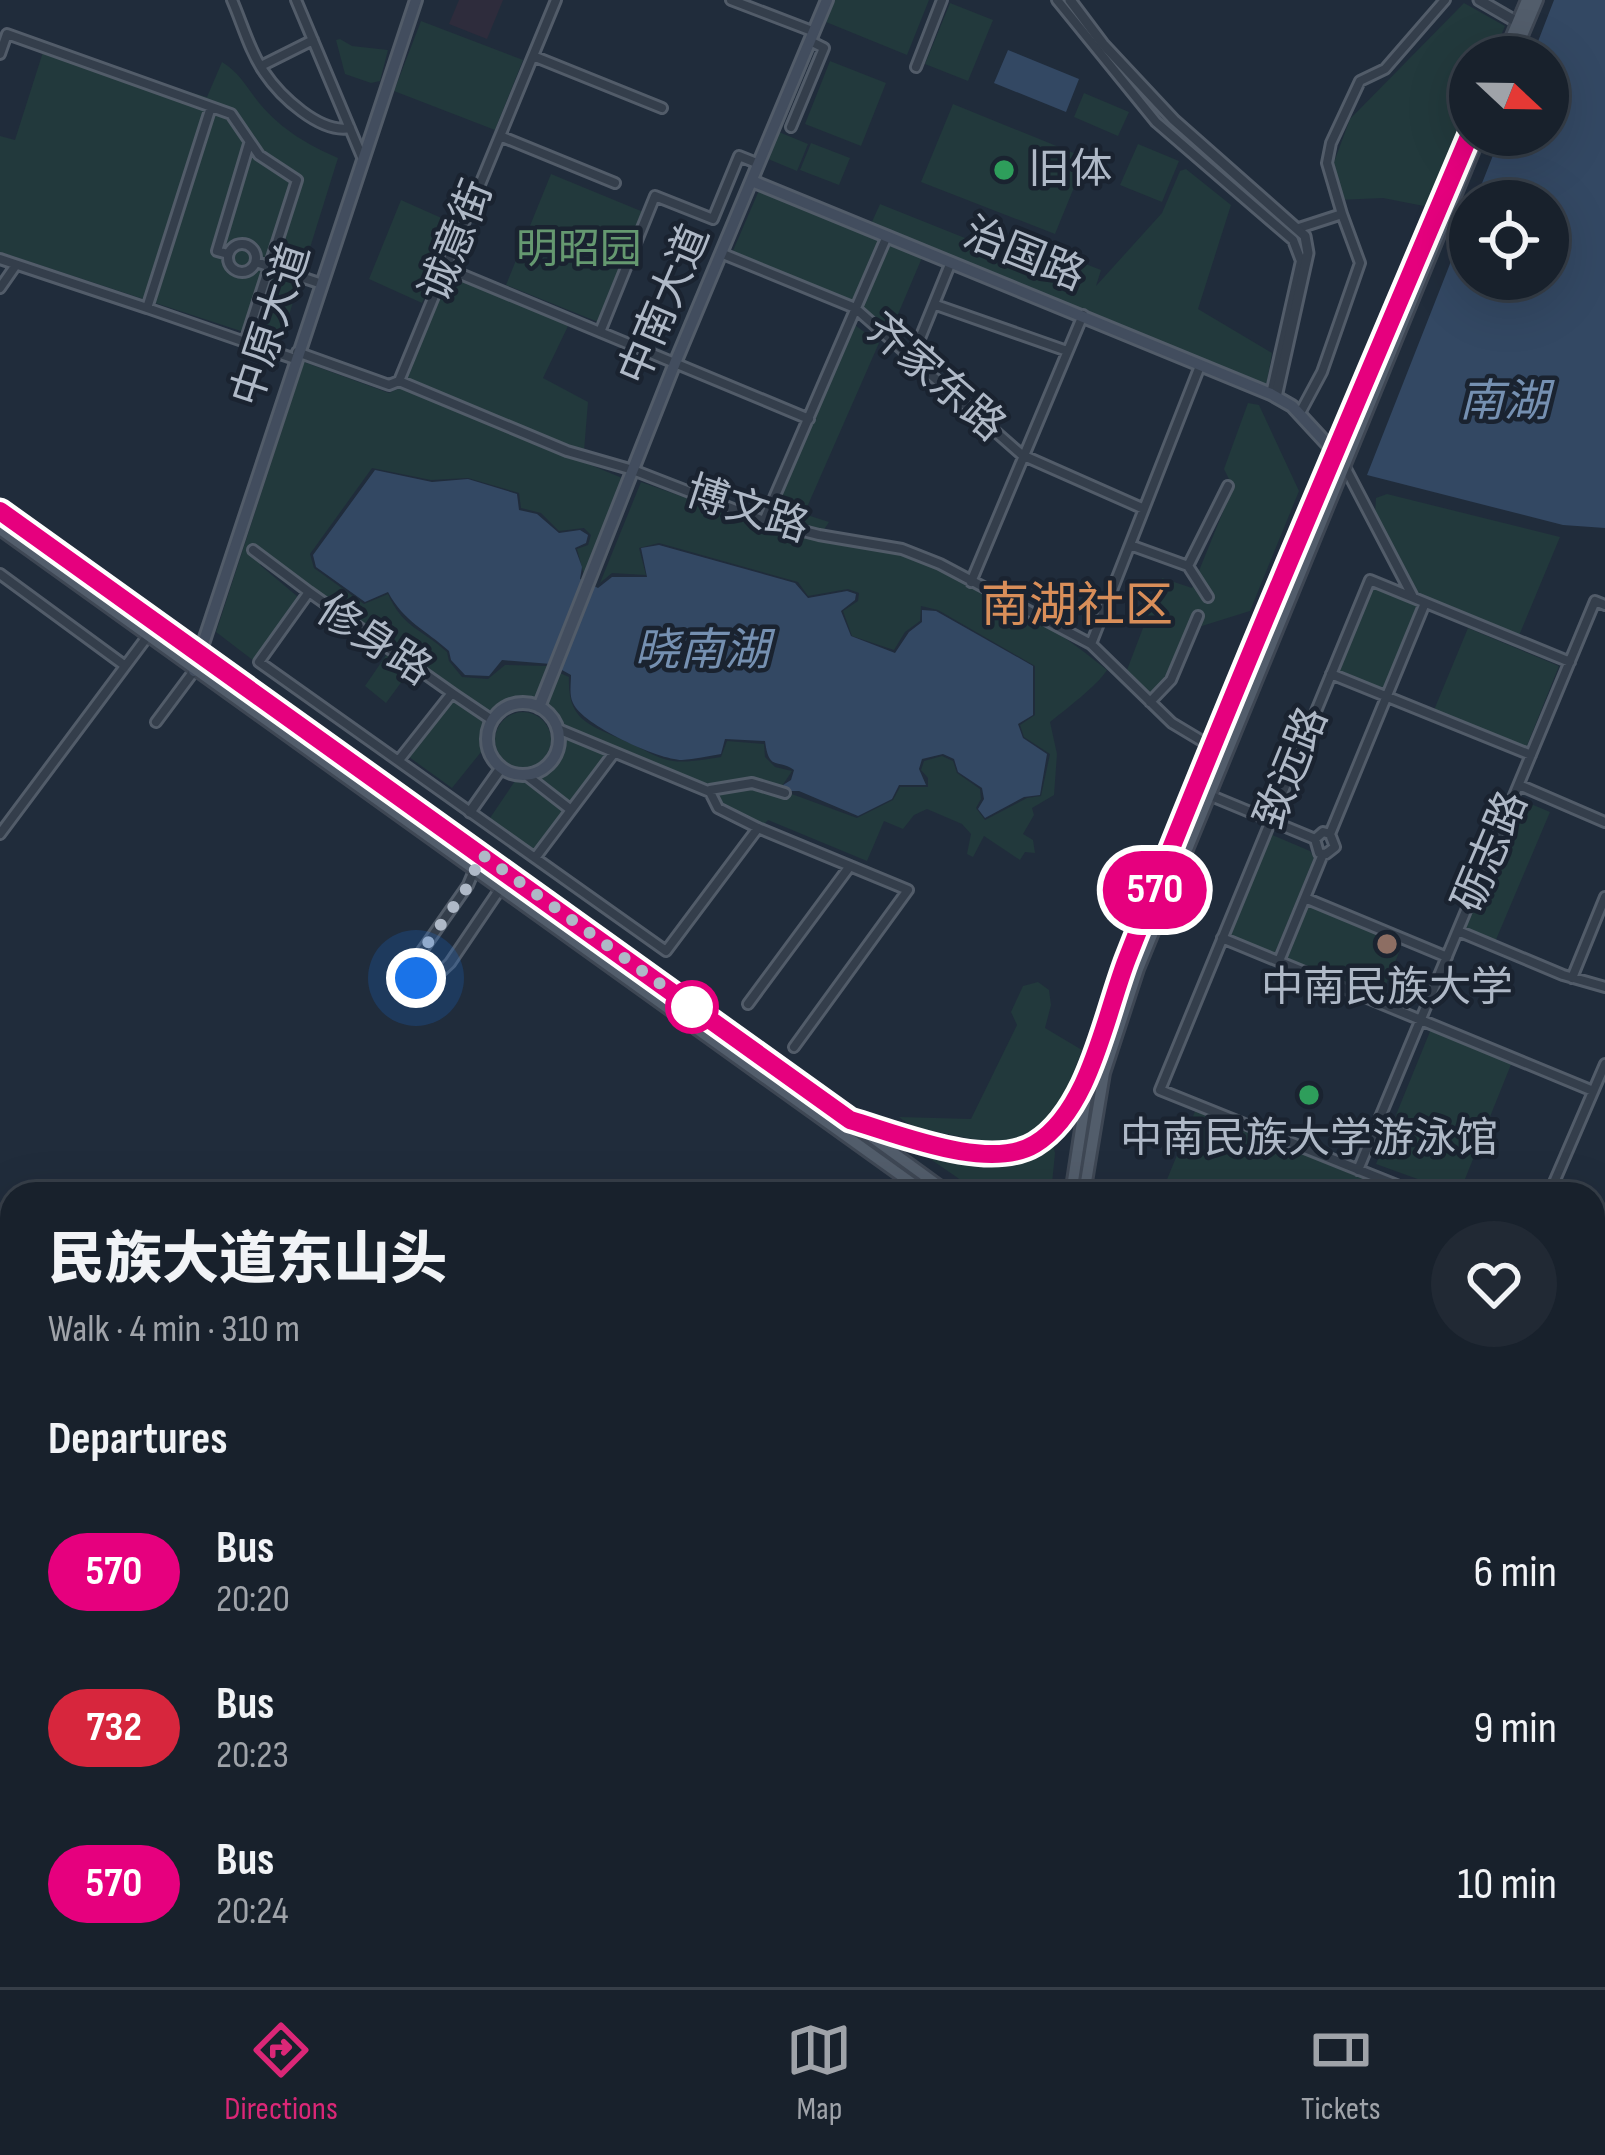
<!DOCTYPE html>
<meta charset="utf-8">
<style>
:root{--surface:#18212c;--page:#212934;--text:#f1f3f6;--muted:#9fa3a9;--line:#363e48;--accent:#db2777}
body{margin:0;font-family:"Sofia Sans Condensed","Noto Sans SC",sans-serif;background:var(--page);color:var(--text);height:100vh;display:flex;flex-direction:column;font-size:45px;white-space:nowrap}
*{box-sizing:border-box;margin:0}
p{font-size:39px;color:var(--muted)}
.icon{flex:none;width:66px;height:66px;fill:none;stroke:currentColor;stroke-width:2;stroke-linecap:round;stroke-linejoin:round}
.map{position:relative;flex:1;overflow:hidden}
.details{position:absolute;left:0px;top:1182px;width:1605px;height:807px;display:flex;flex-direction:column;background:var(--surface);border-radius:36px 36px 0 0;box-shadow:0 12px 48px #0002,0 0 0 3px var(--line)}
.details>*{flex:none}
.badge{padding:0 24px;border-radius:39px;font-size:42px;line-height:78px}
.needle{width:78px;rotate:112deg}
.fabs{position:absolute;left:1449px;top:36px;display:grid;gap:24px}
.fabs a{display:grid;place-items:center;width:120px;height:120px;border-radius:50%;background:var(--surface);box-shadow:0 12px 48px #0002,0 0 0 3px var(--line);font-size:60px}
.you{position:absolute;width:60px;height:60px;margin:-30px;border:9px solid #fff;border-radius:50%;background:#1a73e8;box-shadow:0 0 0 18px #1a73e833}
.map>.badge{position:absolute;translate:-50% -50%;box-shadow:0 0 0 6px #fff}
h2{padding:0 48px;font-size:45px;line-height:108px}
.round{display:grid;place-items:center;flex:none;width:126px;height:126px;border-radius:63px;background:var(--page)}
.head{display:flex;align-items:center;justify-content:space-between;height:204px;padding:0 48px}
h1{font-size:57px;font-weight:800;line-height:90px}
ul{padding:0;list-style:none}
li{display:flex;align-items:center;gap:36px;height:156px;padding:0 48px}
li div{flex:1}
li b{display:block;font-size:45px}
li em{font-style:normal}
li .badge{min-width:132px;font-weight:700;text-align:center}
.tab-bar{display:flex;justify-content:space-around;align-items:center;height:168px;border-top:3px solid var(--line);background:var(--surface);font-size:33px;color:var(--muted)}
.tab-bar a{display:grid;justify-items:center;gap:6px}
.tab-bar .active{color:var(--accent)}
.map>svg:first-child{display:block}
</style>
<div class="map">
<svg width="1605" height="1987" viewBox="0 0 1605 1987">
<rect width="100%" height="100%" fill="#202c3b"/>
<path fill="#2e2c3c" d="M459 0H503L487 39 449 24Z"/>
<path fill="#22393c" d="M835 0H929L907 55 826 22Z
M950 3 993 20 968 81 925 64Z
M1464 3 1505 26 1492 57H1470V109L1429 207 1383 198 1338 200 1334 162 1350 119Z
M421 21 523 60 495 130 394 91Z
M340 39 352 46 388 50 380 81 371 83 345 74 336 40Z
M43 52 207 97 222 62C241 74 246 87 260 104 282 130 308 145 338 158L280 344 0 252V136L15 140Z
M830 61 886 83 861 146 805 124Z
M1084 93 1129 112 1118 136 1074 117Z
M953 104 1086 158 1055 234 921 182Z
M779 132 808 144 797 171 768 159Z
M811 143 850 158 839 185 800 170Z
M1138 144 1179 161 1162 202 1120 185Z
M1186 169 1231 205 1198 309 1272 353 1266 387 885 230 854 301 732 253 763 181 871 224 880 204 1070 280 1078 261 1101 270 1096 286 1162 213 1180 171Z
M551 174 653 216 608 326 506 285Z
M401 200 455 224 422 303 369 279Z
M889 238 924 253 887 340 859 316Z
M448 273 569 324 543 378 588 402 584 451 405 378Z
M855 325 879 343 804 514 829 522 823 531 772 514Z
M304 362 389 393 402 387 627 480 585 579 577 549 588 545 591 535 584 528 559 531 541 513 521 508 519 493 468 478 431 480 372 468 310 554 314 568 364 604 388 594C403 628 422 629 447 652L449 661 462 677 488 679 505 665 547 666 535 699 511 697 490 712 266 554 260 565 298 597 254 661 216 632Z
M1248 403 1259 405 1299 491 1250 611 1189 630 1171 680 1152 703 1127 670 1162 578 1192 588 1233 487 1224 469Z
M641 482C699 502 757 525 817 538 846 545 879 545 908 555 978 580 1050 623 1107 670 1097 686 1066 709 1050 722L1057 754 1054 795 1032 808 1034 815 1023 834 1033 840 1035 853 1025 852 1020 860 984 836 973 857 967 854 971 834 962 824 927 809 914 815 903 829 884 821 867 861 768 820 762 826 722 807 710 789 563 728 556 713 547 706 560 673 569 677C567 723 592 725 627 742 642 748 657 759 673 761 688 763 706 759 721 757L727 741 764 744 765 757 775 767 792 771 782 786 789 793 857 818 893 800 900 787H928V778L921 770 924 761 942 756 953 761 957 773 980 789 981 799 976 808 985 820 1027 798 1041 796 1050 754 1024 737 1020 725 1035 715V666L938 610 921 606 920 621 905 632 894 650 852 636 843 611 858 601 859 593 848 589 808 596 798 582 659 543 639 548 646 575 612 573 600 583Z
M1387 494 1560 537 1518 638 1416 595 1375 515 1376 498Z
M1372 586 1418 605 1383 690 1338 672Z
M1468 628 1559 666 1526 748 1434 710Z
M389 651 411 669 386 703 365 686Z
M453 701 484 723 481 752 452 788 409 757Z
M495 740a28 28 0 1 1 56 0a28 28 0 1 1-56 0Z
M565 736 609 754 571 805 538 778 560 759Z
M515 781H528L567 810 535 853 490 818Z
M1519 799 1550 812 1495 942 1465 929Z
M1270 834 1310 851 1314 858 1274 955 1228 936Z
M1307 905 1402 945 1380 999 1284 959Z
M1038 982 1049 990 1051 1005 1045 1028 1082 1050C1055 1124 1034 1154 952 1135 933 1131 914 1130 899 1117L971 1119 1017 1025 1011 1012 1023 986Z
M1431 1029 1512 1062 1459 1194 1376 1164Z
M1196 1109 1406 1194H1161Z
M1052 1142 1055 1153 1051 1194H981L913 1147 989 1161 1017 1158Z
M1593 1355 1605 1360V1460L1593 1454Z
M1604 1790 1605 1791V1942L1593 1938V1817Z"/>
<path fill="#334863" d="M1554 0H1605V528L1563 525 1367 475 1470 213V279H1548V201H1475L1501 135H1548V57H1532Z
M1008 50 1079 79 1066 112 994 83Z
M375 470 432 482 468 479 517 494 519 510 537 514 559 533 580 530 588 535 586 543 575 548 582 567 580 579 598 588 612 577H647L641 548 659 545 795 583 808 598 847 591 856 594 855 600 841 611 851 636 895 653 909 632 922 622V610L936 611 1033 666V715L1018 724 1023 738 1047 754 1040 795 1024 797 985 818 978 809 984 799 982 788 958 772 954 759 943 754 922 759 919 769 926 785H899L892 799 858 816 799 791H788L783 785 791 780 794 770C777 758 769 772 765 741L725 739 721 754C708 756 695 759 682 760 659 760 582 725 573 703 569 695 571 684 571 675L551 664 502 660 489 676 465 675 451 660 449 651C426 630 404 622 388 592L365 602 316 567 313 555Z"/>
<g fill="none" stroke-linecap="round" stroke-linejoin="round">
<g stroke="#525c69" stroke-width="14">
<path id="minor" d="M232 0C242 23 250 52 264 72 280 96 320 134 350 128
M296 0 362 157
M731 0 812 31
M1057 0 1156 122 1293 240 1301 261 1271 394
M0 54 7 34 231 114 259 155 297 180 245 342 147 308 211 107
M533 56 662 108
M261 66 313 40
M916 67 942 0
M791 127 824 48 810 41
M500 136 615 183
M1299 228 1342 214 1327 163 1331 143 1360 81 1385 69 1445 0
M228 258a14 14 0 1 1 28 0a14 14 0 1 1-28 0Z
M228 254 217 251 249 144
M723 254 855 308 1022 455 1144 509
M0 259 147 308
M256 262 319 283
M446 268 809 419
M0 288 16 265
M936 305 1067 351
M600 332 655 196 713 219 739 156 759 164
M245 342 295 359
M297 352 389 385 399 381 556 0
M912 358 951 262
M399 381 567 451 633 470 764 521 819 535 902 549 940 564 1091 644 1172 723 1212 747
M1300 413 1322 372 1360 263 1342 214
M1345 467 1413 597
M764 521 887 236
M1130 545 1188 566 1208 597
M253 550 309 592
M1188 566 1228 486
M0 574 124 665
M971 582 1083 315
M1091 644 1200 366
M1331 674 1531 755
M452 693 309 592 259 662 666 951 758 828
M1150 702 1171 680 1198 616
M156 722 194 671
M558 729 710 792 718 808 758 828 908 890 794 1047
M399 760 452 693 492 720
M526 775 571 810
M1519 785 1605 822
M710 790 752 783 785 793
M1209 795 1315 839 1323 832 1330 834 1335 847 1326 854 1319 853 1315 839
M0 834 147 637
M1330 834 1425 603
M481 854 468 885 410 968V973L431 981 450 963 500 889
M535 858 614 753
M1305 898 1447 957
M1458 931 1563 975 1605 987
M1222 938 1593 1091
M1279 961 1323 854
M1572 978 1605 897
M748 1004 850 866
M1358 1170 1595 601 1605 605
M1419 1194 1160 1090 1370 580 1570 662
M1549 1194 1605 1064
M0 1215 12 1218
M1593 1343 1605 1348
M59 1977 78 1987
M0 1979 12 1974"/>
</g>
<g stroke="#525c69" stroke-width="15">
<path id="tertiary" d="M1070 0 1103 44 1174 120 1305 236 1308 253 1276 397
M1479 0 1517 22
M470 812 501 768
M737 1977 763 1987
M1114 1987 1116 1981"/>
</g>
<g stroke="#525c69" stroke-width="16">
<path id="secondary" d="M752 181 1271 394 1292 406 1340 458
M194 671 416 0
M487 739a36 36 0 1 1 72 0a36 36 0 1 1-72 0Z
M539 707 675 363 827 0
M0 1526 12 1491
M1593 1802 1605 1773
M0 1823 12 1829
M295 1977 314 1987
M1516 1987 1520 1977"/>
</g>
<g stroke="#3e4754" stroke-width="16">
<path id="primary" d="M1503 57 1527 0
M1513 57 1537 0
M0 511 449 830 950 1194
M0 529 927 1194
M860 1123C908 1137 997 1174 1041 1139 1060 1125 1073 1099 1087 1080
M1071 1194 1089 1077 1126 963 1470 134
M1084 1194 1104 1073 1138 969 1480 135
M1593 1500 1605 1505
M1593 1517 1605 1523
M851 1987 856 1977
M863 1987 867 1977"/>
</g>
<use href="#minor" stroke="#343e4b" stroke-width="8"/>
<use href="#tertiary" stroke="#343e4b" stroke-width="9"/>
<use href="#secondary" stroke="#424d5e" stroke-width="10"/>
<use href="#primary" stroke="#525d6b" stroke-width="10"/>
</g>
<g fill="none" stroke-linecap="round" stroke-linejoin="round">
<g stroke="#fff" stroke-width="27">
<path id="line" d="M0 511 850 1120C898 1134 989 1172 1035 1144 1090 1110 1105 1016 1127 959 1236 682 1354 408 1470 134"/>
</g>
<use href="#line" stroke="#e6007e" stroke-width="18"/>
<path stroke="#afb9c7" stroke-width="12" stroke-dasharray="0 21.6" d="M416 978 410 968 469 885 481 854 695 1009 692 1007"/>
</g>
<g fill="#2e9e5b" stroke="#1a2330" stroke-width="4.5">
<circle cx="1004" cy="170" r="12"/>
<circle cx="1309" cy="1095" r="12"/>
</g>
<circle fill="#8d6e63" stroke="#1a2330" stroke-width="4.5" cx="1387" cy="944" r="12"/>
<circle fill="#fff" stroke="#e6007e" stroke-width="6" cx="692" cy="1007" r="24"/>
<g text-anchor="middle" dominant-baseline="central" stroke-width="9" stroke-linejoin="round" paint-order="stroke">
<g font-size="42" fill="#afb9c7" stroke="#1a2330">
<text x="1028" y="170" text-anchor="start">旧体</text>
<text x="1387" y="988">中南民族大学</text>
<text x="1309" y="1139">中南民族大学游泳馆</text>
</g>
<g font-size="42" fill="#afb9c7" stroke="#1a2330">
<text transform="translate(457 241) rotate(-68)">诚意街</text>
<text transform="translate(1024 255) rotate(22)">治国路</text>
<text transform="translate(665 305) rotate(-67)">中南大道</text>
<text transform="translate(272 325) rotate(-72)">中原大道</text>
<text transform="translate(935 378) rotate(41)">齐家东路</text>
<text transform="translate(747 510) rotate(18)">博文路</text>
<text transform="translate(374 641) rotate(33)">修身路</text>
<text transform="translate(1292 768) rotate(-68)">致远路</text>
<text transform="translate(1491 852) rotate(-67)">砺志路</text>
</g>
<g font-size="42" fill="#659970" stroke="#1a2330">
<text x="579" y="250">明昭园</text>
</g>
<g font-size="45" font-style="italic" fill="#7590b1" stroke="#1a2330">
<text x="1504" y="402">南湖</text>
<text x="702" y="651">晓南湖</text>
</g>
<g font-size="48" fill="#d98e59" stroke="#1a2330">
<text x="1077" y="606">南湖社区</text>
</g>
</g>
</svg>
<div class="fabs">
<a><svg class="needle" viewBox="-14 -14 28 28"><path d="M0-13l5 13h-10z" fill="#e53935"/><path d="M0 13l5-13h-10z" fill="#9fa3a9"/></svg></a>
<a><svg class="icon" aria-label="locate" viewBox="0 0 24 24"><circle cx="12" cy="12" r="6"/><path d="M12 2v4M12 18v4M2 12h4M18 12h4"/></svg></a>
</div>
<div class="you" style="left:416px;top:978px"></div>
<b class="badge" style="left:1155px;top:890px;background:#e6007e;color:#fff">570</b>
<section class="details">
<div class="head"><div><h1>民族大道东山头</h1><p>Walk · 4 min · 310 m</p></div><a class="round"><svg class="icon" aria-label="heart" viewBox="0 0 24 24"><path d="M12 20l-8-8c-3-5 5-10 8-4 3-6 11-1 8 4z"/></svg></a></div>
<h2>Departures</h2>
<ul>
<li><span class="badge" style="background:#e6007e;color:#fff">570</span><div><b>Bus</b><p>20:20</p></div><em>6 min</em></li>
<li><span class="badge" style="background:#d7263d;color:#fff">732</span><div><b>Bus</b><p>20:23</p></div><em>9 min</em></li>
<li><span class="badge" style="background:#e6007e;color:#fff">570</span><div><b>Bus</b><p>20:24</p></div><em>10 min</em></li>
</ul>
</section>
</div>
<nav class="tab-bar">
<a class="active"><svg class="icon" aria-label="directions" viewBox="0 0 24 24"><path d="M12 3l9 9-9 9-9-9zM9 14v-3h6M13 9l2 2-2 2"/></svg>Directions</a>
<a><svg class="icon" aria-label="map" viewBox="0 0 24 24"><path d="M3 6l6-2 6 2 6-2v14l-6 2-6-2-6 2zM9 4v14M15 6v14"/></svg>Map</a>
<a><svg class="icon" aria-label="tickets" viewBox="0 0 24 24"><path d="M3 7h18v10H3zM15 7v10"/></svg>Tickets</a>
</nav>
